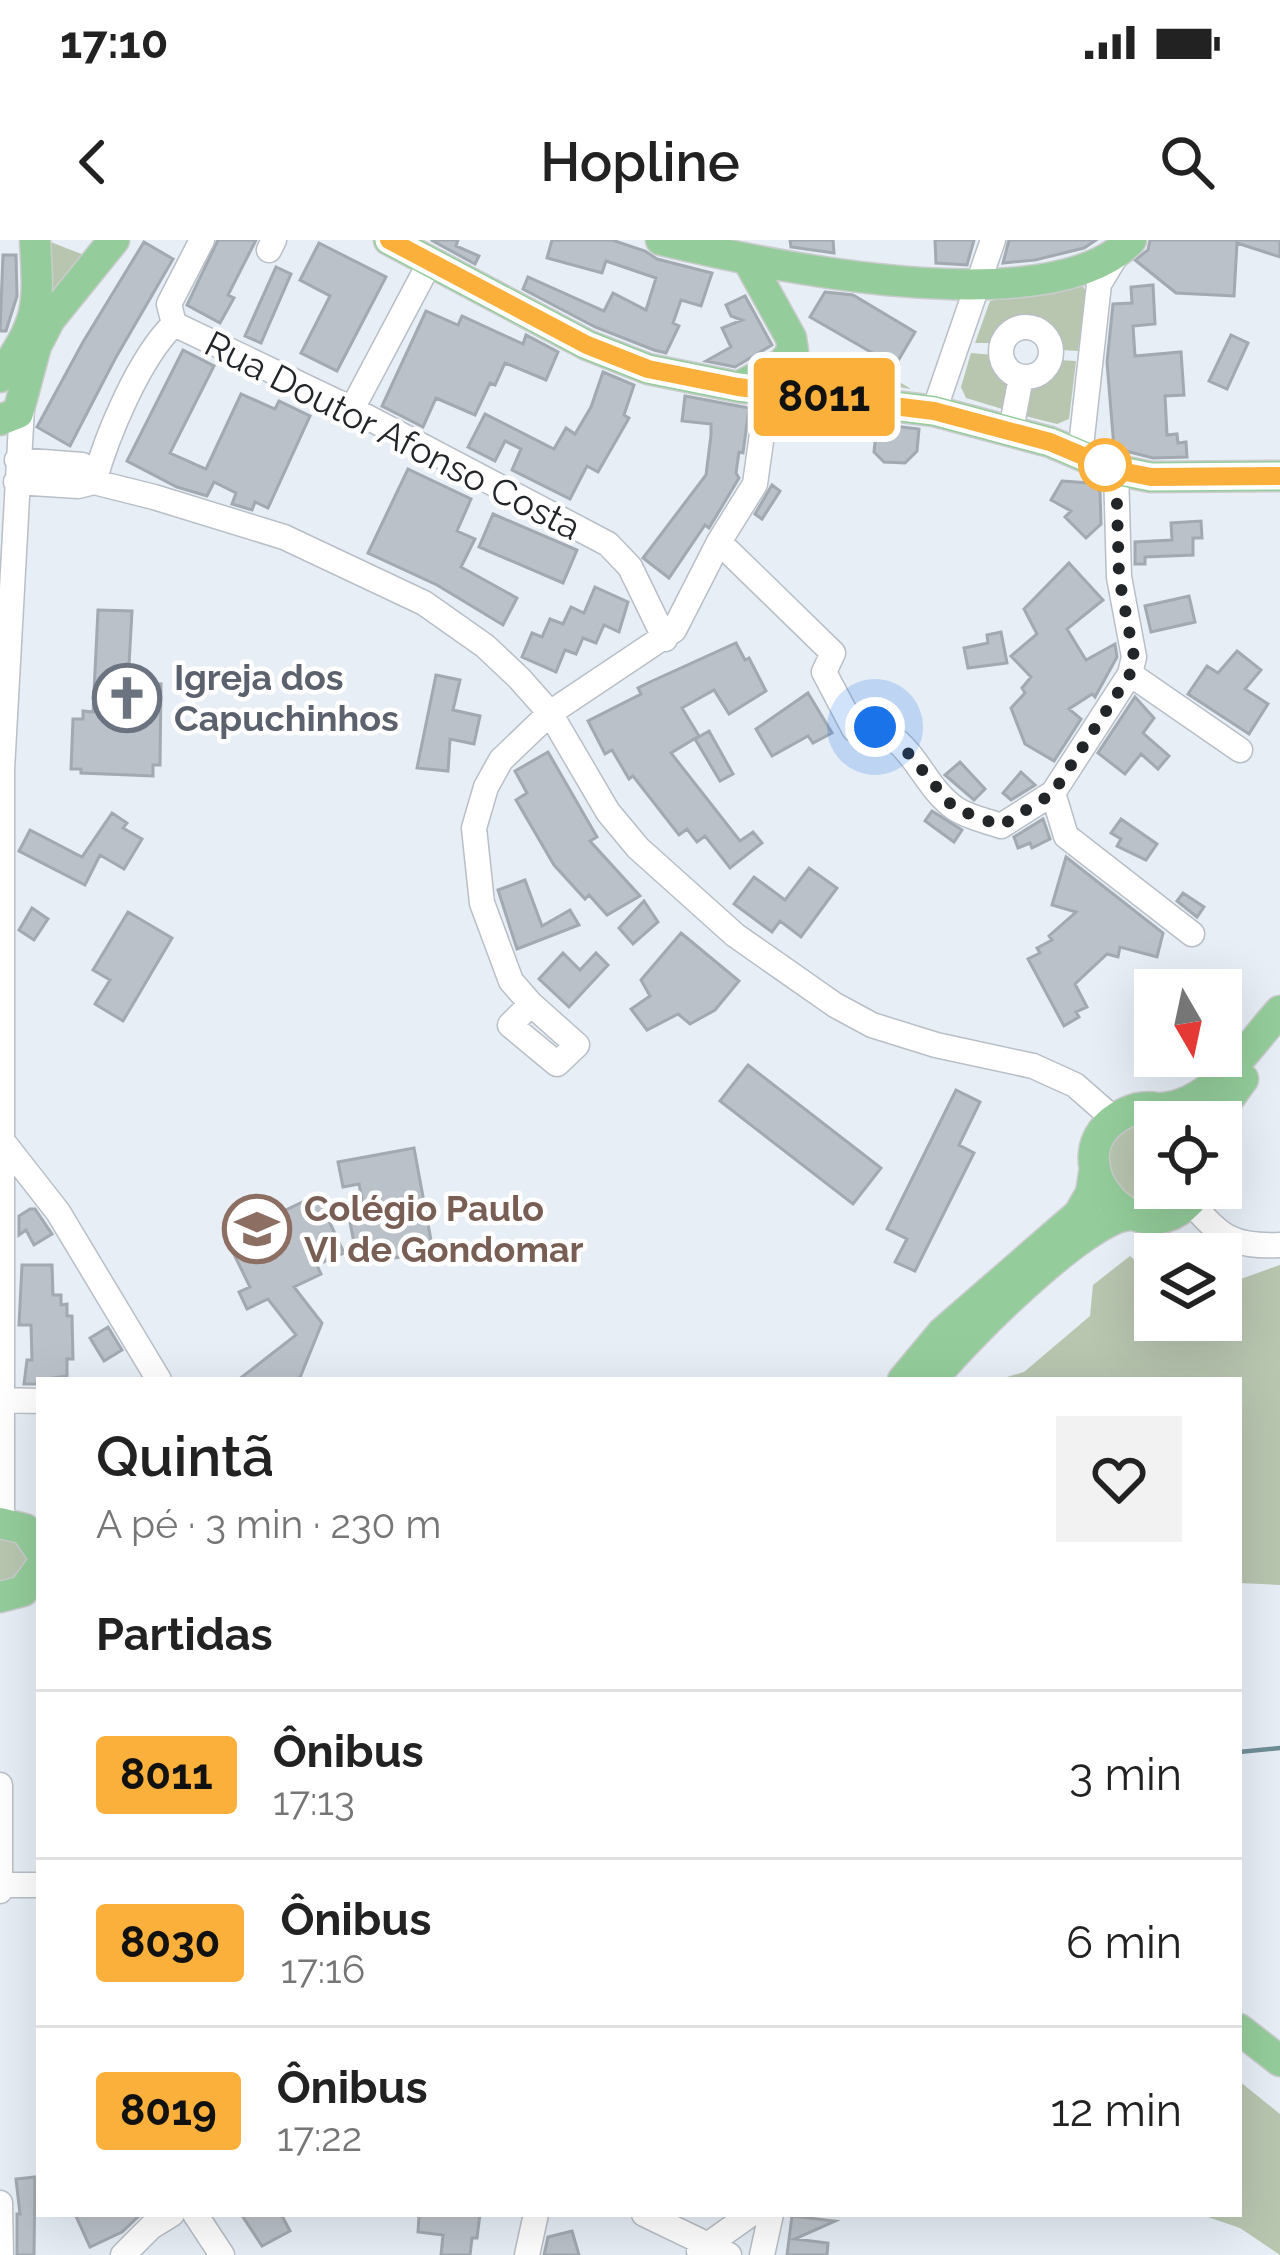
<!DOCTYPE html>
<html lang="pt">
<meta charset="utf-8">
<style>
:root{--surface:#fff;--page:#f2f2f2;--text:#222;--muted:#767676;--line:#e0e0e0}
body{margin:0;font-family:Raleway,sans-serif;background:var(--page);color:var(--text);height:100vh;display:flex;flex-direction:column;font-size:45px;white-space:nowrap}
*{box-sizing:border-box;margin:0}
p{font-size:39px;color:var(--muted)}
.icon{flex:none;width:66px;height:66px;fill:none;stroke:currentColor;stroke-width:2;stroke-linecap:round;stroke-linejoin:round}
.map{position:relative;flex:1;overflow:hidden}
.details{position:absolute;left:36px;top:1137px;width:1206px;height:840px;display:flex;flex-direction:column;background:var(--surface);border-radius:0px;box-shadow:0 12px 48px #0002}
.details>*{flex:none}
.badge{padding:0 24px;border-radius:9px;font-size:42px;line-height:78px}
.needle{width:78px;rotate:171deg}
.tools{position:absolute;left:1134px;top:729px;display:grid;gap:24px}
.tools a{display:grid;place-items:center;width:108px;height:108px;border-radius:0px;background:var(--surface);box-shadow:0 12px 48px #0002;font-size:60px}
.you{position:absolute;width:60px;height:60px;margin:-30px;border:9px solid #fff;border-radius:50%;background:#1a73e8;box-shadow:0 0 0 18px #1a73e833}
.map>.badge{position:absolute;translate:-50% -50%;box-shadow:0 0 0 6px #fff}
h2{padding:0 60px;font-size:45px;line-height:108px}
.round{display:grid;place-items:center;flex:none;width:126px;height:126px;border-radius:0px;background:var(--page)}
.summary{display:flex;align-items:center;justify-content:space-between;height:204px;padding:0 60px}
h1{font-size:57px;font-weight:600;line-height:90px}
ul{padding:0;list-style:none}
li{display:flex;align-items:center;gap:36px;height:168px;padding:0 60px;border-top:3px solid var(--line)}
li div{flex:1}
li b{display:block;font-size:45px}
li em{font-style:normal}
li .badge{min-width:132px;font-weight:700;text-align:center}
.status{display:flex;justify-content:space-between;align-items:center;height:84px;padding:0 60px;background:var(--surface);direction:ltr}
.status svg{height:33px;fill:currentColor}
header{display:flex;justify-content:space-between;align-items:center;height:156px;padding:0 60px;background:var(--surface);font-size:54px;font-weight:600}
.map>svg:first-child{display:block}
</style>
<div class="status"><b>17:10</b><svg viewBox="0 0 49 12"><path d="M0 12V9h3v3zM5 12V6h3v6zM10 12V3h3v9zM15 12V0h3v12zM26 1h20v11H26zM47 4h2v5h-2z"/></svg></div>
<header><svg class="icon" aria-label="back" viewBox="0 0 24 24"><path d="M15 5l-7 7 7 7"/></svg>Hopline<svg class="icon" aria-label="search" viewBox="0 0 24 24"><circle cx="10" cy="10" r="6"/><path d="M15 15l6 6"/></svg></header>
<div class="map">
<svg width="1280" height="2015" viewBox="0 0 1280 2015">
<rect width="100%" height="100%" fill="#e7eef6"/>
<path fill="#b8c5af" d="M48 1 84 15 36 92Z
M1079 41 1086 51 1078 111 1061 110C1054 66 1009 67 991 103H975L990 61Z
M971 113 993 115 1000 133 1015 143 1009 171 966 158 961 147Z
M858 117 911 149 847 139Z
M1059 120 1076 121 1069 179 1057 184 1021 175 1030 146 1050 138Z
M1138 879 1155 882V948H1188L1151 968 1113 950C1107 909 1102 904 1138 879Z
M1130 1016 1155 1038V1080H1221V1046L1280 1025V1345L1239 1343V1140H996L1024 1132 1090 1076 1093 1045Z
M0 1293 16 1297 28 1318 23 1334 0 1345Z
M1239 1841 1280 1874V2015L1240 1988 1199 1974H1239Z"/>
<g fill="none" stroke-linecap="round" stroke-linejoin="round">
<path stroke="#6f8e96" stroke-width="4.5" d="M1239 1512 1280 1508"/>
</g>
<path fill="#bac1c8" stroke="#a2a9b0" stroke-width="3" d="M218 0H256L228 55 234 58 220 83 187 65Z
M431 0H458L456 6 479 16 475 24Z
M552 0H612L645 11 657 19 712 33 701 66 681 60 673 83 679 86 666 113 654 110 595 87 523 49 528 37 604 71 613 53 646 70 656 38 606 21 602 33 547 18Z
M790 0H833L834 13 791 7Z
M935 0H974L967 25 936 23Z
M1009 0H1096L1084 8 1035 20 1003 23Z
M1150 0H1280V17L1237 3 1234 56 1176 53 1135 20 1148 10Z
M144 2 173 19 115 119 70 206 37 187 83 102Z
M319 3 386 37 337 131 301 113 330 56 300 40Z
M3 15H16L17 56 6 91H0Z
M276 27 291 34 261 103 245 96Z
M1153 45 1155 84 1133 86 1135 116 1181 112 1184 155 1165 156 1167 195 1177 194 1178 203 1186 202 1187 217 1153 218 1114 208 1107 122 1113 64 1132 63 1131 47Z
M825 52 853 55 915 92 895 126 810 77Z
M745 56 772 105 735 127 706 121 731 107 722 88 742 80 731 76 726 65Z
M426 71 458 85 462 76 523 104 526 95 558 112 546 140 505 123 495 145 490 143 475 175 436 158 423 187 382 166Z
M1231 95 1248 103 1227 149 1209 141Z
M183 110 214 126 170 213 206 229 241 154 275 169 279 161 310 176 268 268 255 262 252 270 232 264 236 253 214 242 207 256 177 247 127 221Z
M603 132 634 145 624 175 629 178 598 232 587 226 570 259 512 230 521 209 505 201 495 221 468 207 485 174 554 209 566 188 575 194 591 167Z
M685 156 749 168 743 213 739 212 736 233 739 238 709 288 705 285 669 338 643 318 706 235 711 195V184L682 181Z
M877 184 919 189 917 211 905 223 884 222 874 212Z
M408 229 471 259 457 291 475 299 461 327 517 358 503 385 437 345 368 313Z
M1062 241 1090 243 1100 252 1101 284 1086 298 1065 277 1071 271 1051 260Z
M772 245 780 251 762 279 755 274Z
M493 274 577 310 563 343 479 307Z
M1201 281 1202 298H1193V315L1145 317V324H1135V302L1172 300 1171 283Z
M1069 323 1103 360 1067 389 1086 420 1115 404 1117 417 1095 457 1092 454 1069 469 1081 479 1054 521 1025 504 1011 468 1025 453 1022 448 1031 437 1011 416 1037 394 1024 369Z
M595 347 628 362 619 392 604 385 596 403 583 398 576 414 565 410 556 432 522 417 532 393 542 397 550 379 563 384 571 367 584 373Z
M1189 356 1195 382 1151 392 1145 366Z
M98 370 132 371 128 443 161 444 160 525H153V536L81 533V529H71L73 479H83V471L93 472Z
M1001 392 1007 423 968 428 964 408 988 403 987 395Z
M736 403 745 420 749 418 766 451 729 474 714 450 682 468 699 496 671 513 740 601 753 592 762 603 730 628 705 596 697 602 687 589 679 595 633 536 629 539 612 510 605 514 588 481 641 454 638 448 650 442Z
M1237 411 1261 430 1245 449 1268 464 1249 494 1188 454 1207 426 1218 433Z
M436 435 460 440 453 470 480 476 474 504 450 499 448 531 417 528Z
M808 453 832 493 813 503 808 496 772 516 756 489Z
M1135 457 1154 478 1143 493 1169 516 1158 529 1141 514 1125 534 1098 513Z
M709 491 733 534 720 541 695 499Z
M548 512 597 597 590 601 640 656 607 675 589 655 585 659 554 625 516 560 527 553 515 531Z
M960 522 985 549 974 560 945 535Z
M1021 532 1035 545 1011 560 1003 553Z
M932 571 962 590 954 602 925 581Z
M112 573 127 583 123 588 142 599 124 629 100 615 85 645 19 611 30 590 82 617Z
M1043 579 1050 599 1032 608 1030 603 1018 608 1014 597Z
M1121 579 1157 604 1146 620 1117 606 1121 599 1111 593Z
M1066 617 1163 693 1157 717 1120 707 1118 717 1107 714 1075 744 1087 767 1076 772 1079 777 1064 786 1028 719 1040 713 1037 708 1052 700 1049 696 1076 672 1052 665Z
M809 628 837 648 801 697 780 681 772 692 734 664 754 637 785 660Z
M525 640 542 686 570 670 579 685 517 709 498 650Z
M1183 653 1204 667 1197 677 1177 661Z
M644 661 658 682 633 704 619 688Z
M32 668 48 679 34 700 19 690Z
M128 672 172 698 123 781 95 764 110 740 93 730Z
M681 693 739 741 715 770 690 784 678 774 647 790 631 769 650 756 641 740Z
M563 713 580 730 596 713 608 725 569 767 539 739Z
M748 825 881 928 853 964 720 861Z
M956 850 980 862 959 905 974 913 915 1031 895 1022 907 999 887 989Z
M414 908 433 1011 373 1022 369 1001 355 1008 349 977 364 970 359 944 343 947 338 922Z
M317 955 344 1013 317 1025 321 1034 294 1047 322 1083 299 1140H238L296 1095 268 1059 247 1069 239 1052 250 1047 228 1002 245 994 239 982 263 971 267 979Z
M30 969H35L52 994 34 1005 26 990 19 995V976Z
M22 1025H52L53 1055H61V1065L67 1064V1076H72L73 1119H67V1136L39 1140V1144H24L27 1120H32L31 1085H19Z
M108 1087 122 1110 104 1121 90 1098Z
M35 1937 34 2015H17V1974H20L16 1939Z
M75 1974H141L122 1992 90 2007Z
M241 1974H281L290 1991 262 2006Z
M429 1974H480L477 1998H472L470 2015H441L443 1995 418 1992 419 1976Z
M792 1976 835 1981 795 1999 828 2003 827 2015H787Z
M572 1991 579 2015H544L548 1997Z"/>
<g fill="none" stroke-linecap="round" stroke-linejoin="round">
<g stroke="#b8bfc6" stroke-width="27">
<path id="minor" d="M269 10 274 0
M174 84 169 64 202 0
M1001 112a25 25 0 1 1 50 0a25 25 0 1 1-50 0Z
M352 169 430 22
M934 171 993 0
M1011 190 1021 137
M1080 215 1099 44 1116 16
M17 220 82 225 94 242
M1116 230 1119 337 1134 417 1130 434 1053 553 1066 596 1192 694
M16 242 78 246 94 242 154 257 284 297 424 363 485 406 519 438 550 473 608 572 638 608 735 695 835 765 872 785 936 805 1033 826 1075 845 1115 880
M94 242C107 195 139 118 174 84L352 169 608 304 630 327 665 399
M719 302 833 413 824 432 854 489C911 483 917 543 956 569 968 577 987 581 1001 586L1053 553
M1130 434 1240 510
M531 764 577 805 557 824 510 785 531 764 511 741 482 663 474 588 486 547 501 520 550 473 674 390 719 302 755 244 768 151
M4 903 58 972 159 1140
M1190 962C1222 997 1231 1007 1280 1005
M0 1160 39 1161
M2 1282V530L22 167
M0 1545V1651
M0 1645H39
M0 1963 1 2015
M195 1974 222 2015
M644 1974 729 2015
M699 2011 751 1974
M123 2015 151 1987 172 1974
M527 2015 536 1974
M762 2015 771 1974"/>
</g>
<g stroke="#cacbcc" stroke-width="33">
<path id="major" d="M389 0 587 105 648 129 738 147 934 171 1050 202 1116 230 1151 237 1280 236
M661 0C766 25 1051 86 1131 0
M0 137C40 79 39 69 35 0
M738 147 782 124 793 111 791 98 749 22
M0 180 18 173 36 106 50 79 114 0
M1161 868C1212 866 1248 806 1280 771
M1188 882C1169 868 1147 862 1125 873 1042 914 1144 1035 1200 948
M1212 882 1243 839
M903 1140 942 1093 1079 974 1091 953 1095 927
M932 1140C962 1102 1086 977 1130 975
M0 1283 25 1289 39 1309
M0 1357 23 1351 39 1329
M1239 1789 1280 1821"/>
</g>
<use href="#minor" stroke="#fff" stroke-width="24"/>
<use href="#major" stroke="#94cd9b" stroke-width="30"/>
</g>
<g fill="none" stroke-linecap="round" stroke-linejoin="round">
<g stroke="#fff" stroke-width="27">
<path id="line" d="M389 0 587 105 648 129 738 147 934 171 1050 202 1116 230 1151 237 1280 236"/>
</g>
<use href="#line" stroke="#fbb03b" stroke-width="18"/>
<path stroke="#232629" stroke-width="12" stroke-dasharray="0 21.6" d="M875 487 897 500 954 568 1001 586 1053 553 1130 434 1134 417 1119 337 1116 230 1105 225"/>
</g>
<defs>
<g id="church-ring" transform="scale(3.45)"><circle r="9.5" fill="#fff" stroke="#6b7280" stroke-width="1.5"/><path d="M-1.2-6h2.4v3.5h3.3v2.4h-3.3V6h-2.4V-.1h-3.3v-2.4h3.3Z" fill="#6b7280"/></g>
<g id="school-ring" transform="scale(3.45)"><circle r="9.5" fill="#fff" stroke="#8d6e63" stroke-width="1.5"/><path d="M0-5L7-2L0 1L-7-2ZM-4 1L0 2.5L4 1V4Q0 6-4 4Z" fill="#8d6e63"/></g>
</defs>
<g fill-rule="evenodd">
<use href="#church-ring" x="127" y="458"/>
<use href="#school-ring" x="257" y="989"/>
</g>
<circle fill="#fff" stroke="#fbb03b" stroke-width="6" cx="1105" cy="225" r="24"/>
<g text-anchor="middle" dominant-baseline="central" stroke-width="9" stroke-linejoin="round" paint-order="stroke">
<g font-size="36" fill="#232629" stroke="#fff">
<text transform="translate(393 195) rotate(27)">Rua Doutor Afonso Costa</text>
</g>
<g font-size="36" font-weight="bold" fill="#5b616d" stroke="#fff" text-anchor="start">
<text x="174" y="437">Igreja dos<tspan x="174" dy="41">Capuchinhos</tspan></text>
</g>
<g font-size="36" font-weight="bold" fill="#785e54" stroke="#fff" text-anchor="start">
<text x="304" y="968">Colégio Paulo<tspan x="304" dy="41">VI de Gondomar</tspan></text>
</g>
</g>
</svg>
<div class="tools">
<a><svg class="needle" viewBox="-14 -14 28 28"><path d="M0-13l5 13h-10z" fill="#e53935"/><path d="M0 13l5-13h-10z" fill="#767676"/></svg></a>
<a><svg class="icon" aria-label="locate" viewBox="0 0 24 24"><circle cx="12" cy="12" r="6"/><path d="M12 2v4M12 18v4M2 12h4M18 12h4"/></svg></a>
<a><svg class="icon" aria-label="layers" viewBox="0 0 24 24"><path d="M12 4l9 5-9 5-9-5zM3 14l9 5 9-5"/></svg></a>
</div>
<div class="you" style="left:875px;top:487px"></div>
<b class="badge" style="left:824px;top:157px;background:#fbb03b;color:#111">8011</b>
<section class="details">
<div class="summary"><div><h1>Quintã</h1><p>A pé · 3 min · 230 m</p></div><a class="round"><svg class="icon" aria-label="heart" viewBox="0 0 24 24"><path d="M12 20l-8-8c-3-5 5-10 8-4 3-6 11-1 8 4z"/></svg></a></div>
<h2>Partidas</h2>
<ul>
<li><span class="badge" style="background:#fbb03b;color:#111">8011</span><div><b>Ônibus</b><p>17:13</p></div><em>3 min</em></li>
<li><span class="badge" style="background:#fbb03b;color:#111">8030</span><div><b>Ônibus</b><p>17:16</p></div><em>6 min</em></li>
<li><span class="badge" style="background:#fbb03b;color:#111">8019</span><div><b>Ônibus</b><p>17:22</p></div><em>12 min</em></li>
</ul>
</section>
</div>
